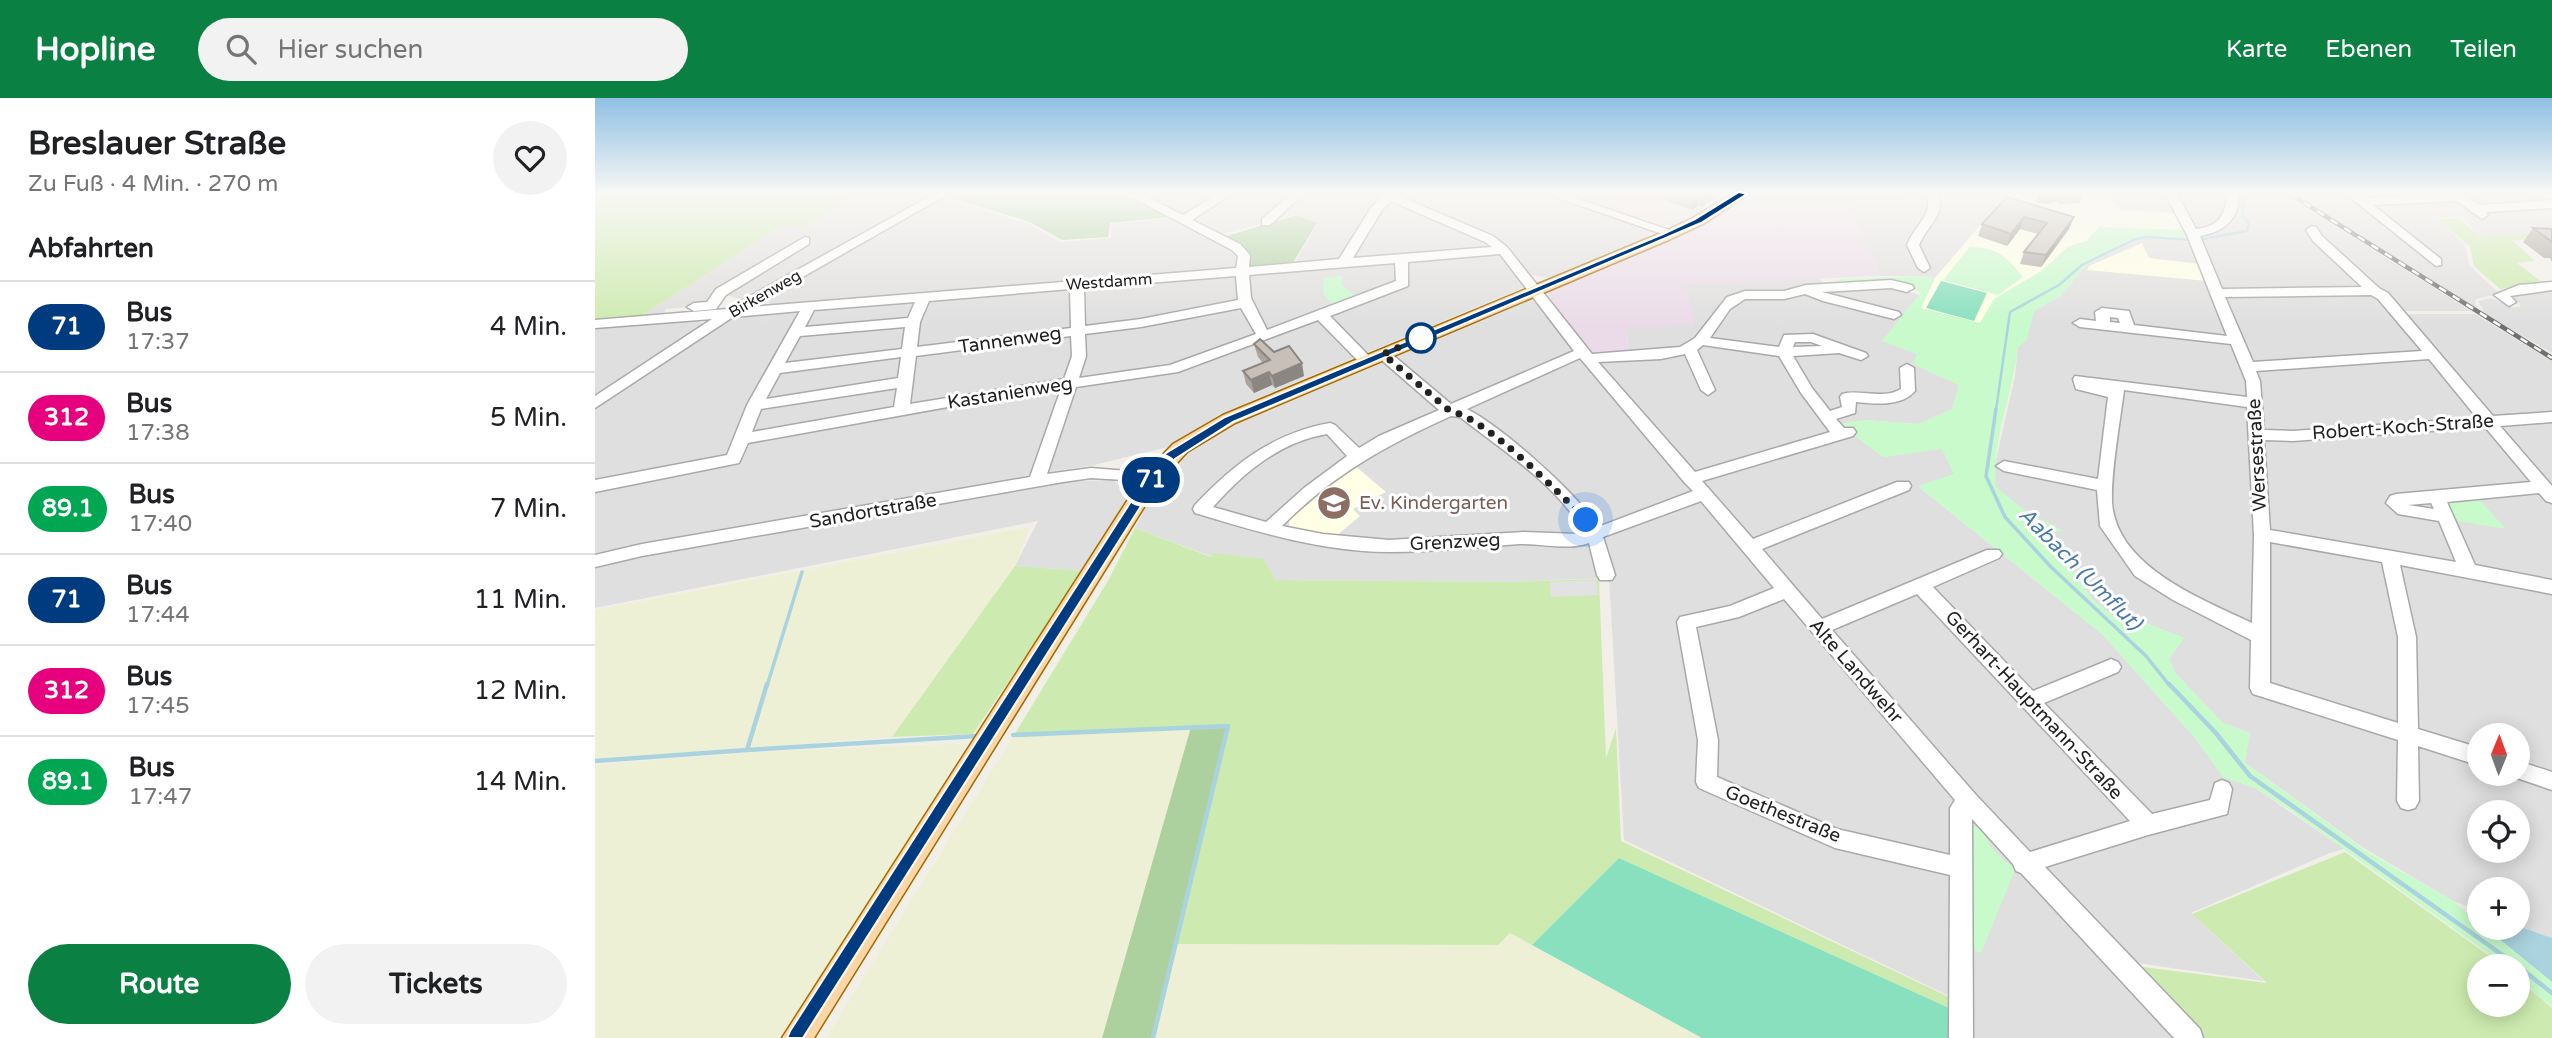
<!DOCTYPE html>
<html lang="de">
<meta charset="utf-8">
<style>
:root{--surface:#fff;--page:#f2f2f2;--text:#202124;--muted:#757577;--line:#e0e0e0;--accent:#0b8043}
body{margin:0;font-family:"Varela Round",sans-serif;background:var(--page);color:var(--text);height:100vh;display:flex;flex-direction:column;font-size:26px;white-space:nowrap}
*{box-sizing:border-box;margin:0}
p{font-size:23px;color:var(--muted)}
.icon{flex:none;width:38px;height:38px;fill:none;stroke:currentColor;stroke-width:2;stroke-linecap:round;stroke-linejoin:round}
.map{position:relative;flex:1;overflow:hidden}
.panel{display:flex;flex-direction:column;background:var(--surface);width:595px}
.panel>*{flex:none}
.badge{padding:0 14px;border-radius:23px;font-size:24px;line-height:46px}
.needle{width:46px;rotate:1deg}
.fabs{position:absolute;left:1872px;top:625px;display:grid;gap:14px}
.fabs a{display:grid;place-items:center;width:63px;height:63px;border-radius:50%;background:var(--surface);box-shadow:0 4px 18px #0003;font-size:35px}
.you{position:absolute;width:35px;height:35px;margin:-18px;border:5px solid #fff;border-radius:50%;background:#1a73e8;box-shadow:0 0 0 10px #1a73e833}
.map>.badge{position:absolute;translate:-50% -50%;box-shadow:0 0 0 4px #fff}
h2{padding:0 28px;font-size:26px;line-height:63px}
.round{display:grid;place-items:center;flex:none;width:74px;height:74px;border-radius:37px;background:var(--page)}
.summary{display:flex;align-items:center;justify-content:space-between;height:119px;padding:0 28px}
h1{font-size:33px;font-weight:800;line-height:52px}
.action{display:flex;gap:14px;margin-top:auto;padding:14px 28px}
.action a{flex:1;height:80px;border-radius:42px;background:var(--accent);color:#fff;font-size:28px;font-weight:800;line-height:80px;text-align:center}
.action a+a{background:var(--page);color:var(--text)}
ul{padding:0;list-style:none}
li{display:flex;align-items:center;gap:21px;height:91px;padding:0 28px;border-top:2px solid var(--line)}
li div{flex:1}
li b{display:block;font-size:26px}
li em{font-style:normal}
li .badge{min-width:77px;font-weight:700;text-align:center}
header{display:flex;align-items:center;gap:42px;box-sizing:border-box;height:98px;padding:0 35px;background:var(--accent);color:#fff}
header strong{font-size:33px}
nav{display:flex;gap:38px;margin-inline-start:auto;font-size:24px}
.search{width:490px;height:63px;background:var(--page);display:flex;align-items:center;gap:18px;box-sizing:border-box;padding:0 24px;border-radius:38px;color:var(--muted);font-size:26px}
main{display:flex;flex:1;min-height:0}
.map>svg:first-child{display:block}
</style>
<header>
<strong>Hopline</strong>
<div class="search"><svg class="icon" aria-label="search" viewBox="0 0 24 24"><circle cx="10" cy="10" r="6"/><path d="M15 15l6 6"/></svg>Hier suchen</div>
<nav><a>Karte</a><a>Ebenen</a><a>Teilen</a></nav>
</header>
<main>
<section class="panel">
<div class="summary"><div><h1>Breslauer Straße</h1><p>Zu Fuß · 4 Min. · 270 m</p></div><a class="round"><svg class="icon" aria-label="heart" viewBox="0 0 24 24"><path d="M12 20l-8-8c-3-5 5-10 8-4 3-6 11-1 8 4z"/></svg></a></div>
<h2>Abfahrten</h2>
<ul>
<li><span class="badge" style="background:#003b80;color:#fff">71</span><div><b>Bus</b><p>17:37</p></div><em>4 Min.</em></li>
<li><span class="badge" style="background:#e6007e;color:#fff">312</span><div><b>Bus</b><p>17:38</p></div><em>5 Min.</em></li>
<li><span class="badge" style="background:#00a651;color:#fff">89.1</span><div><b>Bus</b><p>17:40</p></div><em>7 Min.</em></li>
<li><span class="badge" style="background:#003b80;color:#fff">71</span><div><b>Bus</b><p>17:44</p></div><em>11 Min.</em></li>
<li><span class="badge" style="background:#e6007e;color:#fff">312</span><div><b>Bus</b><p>17:45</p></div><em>12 Min.</em></li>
<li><span class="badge" style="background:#00a651;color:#fff">89.1</span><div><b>Bus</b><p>17:47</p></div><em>14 Min.</em></li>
</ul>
<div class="action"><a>Route</a><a>Tickets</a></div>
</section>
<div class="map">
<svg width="1957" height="940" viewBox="0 0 1957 940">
<rect width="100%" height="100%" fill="#f2efe9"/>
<path fill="#e0dfdf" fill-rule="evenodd" d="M247 96H341L339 98 433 125 465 144 516 140 517 126 577 120 644 157 637 177 900 156 907 158 932 188 625 316 573 349 499 367 429 378 421 391 463 384 517 382 538 395 488 473 420 468 443 423 0 510V230L102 221 107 226 95 237 134 218 197 213 203 216 218 215 230 210 285 205 273 199 178 207 173 204 174 198 223 170 150 203 129 196 113 207 71 211 68 217 45 219 187 127 253 100 243 98Z
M545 96H949L1055 131 1053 139 953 180 933 176 913 149 698 168 723 125 701 116 621 138Z
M1303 96H1570L1587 132 1504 129 1492 143 1448 172 1340 181 1329 178H1285L1270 140 1251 111 1308 101Z
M1581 96H1690L1876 213H1805L1807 216H1880L1957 263V840L1923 828V791H1885V813L1858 803 1767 749 1649 664 1655 635 1628 625 1581 576 1574 561 1588 540 1546 523H1525L1498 502 1453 433H1468L1433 415 1400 389 1399 371 1420 278 1423 249 1432 241V232L1439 213 1467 197 1490 168 1539 143 1551 140 1606 145 1594 115ZM1885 637H1923V676H1885ZM1885 714H1923V752H1885Z
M1699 96H1957V134L1885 139 1867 118 1841 120 1869 146 1875 168 1902 193 1899 197 1880 201 1881 210Z
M1225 180 1227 189 1294 187 1324 197 1288 243 1323 256 1318 266 1364 287 1357 311 1324 326 1270 322 1288 359 1347 350 1360 376 1324 389 1508 537 1600 640 1628 678 1662 691 1749 751 1735 755 1596 815 1669 883 1527 863 1005 265 1008 261H1034L1032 231 1090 186Z
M1957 191V255L1890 216 1883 203 1897 200 1915 209H1925L1924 205 1917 199Z
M930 201 941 203 1108 405 1584 940H1376L1377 909 1029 742 1014 480 918 484 680 482 540 430 565 382 591 353 644 324Z"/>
<path fill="#f2dad9" d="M968 96H1135L1089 124 1078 127 1062 125Z"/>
<path fill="#ebdbe8" d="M1156 96H1303L1308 102 1251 112 1270 140 1285 178 1090 186 1100 227 1032 231 1033 253 996 255 952 198 956 191 1106 125Z"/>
<path fill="#ffffe5" d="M1412 96H1506L1528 112 1580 115 1587 132 1504 129 1492 143 1473 149 1448 172 1424 187 1385 226 1325 210 1340 180Z
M1547 145 1554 160 1605 166 1612 183 1492 172 1494 168Z
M758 366 791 394 758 411 765 418 740 439 701 434 694 427V418Z"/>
<path fill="#eef0d5" d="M435 429 420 468 297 639 0 661V512Z
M596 629 507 940H231L418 639Z
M373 645 189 940H0V667L161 654Z
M915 835 1107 940H557L580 846 903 847Z"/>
<path fill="#cdebb0" d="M0 96H247L244 98 254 101 209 129 187 127 45 219 0 222Z
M1864 120 1885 139 1957 134V140L1917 142 1940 163 1922 165 1948 185 1905 191 1879 168 1875 149 1842 121Z
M540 430 616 459 619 455 669 461 680 482 918 484 1004 481 1011 660 1021 630 1026 743 1354 899V910L1024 760 937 847 915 835 903 847 580 846 632 628 418 639 514 481Z
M420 468 488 473 378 636 297 639Z
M1750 754 1908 868H1885V906H1923V881L1957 910V940H1604L1533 867 1672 885 1597 816Z"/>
<path fill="#add19e" d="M356 96H527L575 119 515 125 513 139 467 142 435 124 351 98Z
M702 117 722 125 696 168 660 170 653 168 650 153 625 140Z
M633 628 557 940H507L596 629Z"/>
<path fill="#c8facc" d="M1504 129 1587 132 1593 143 1550 140 1539 143 1490 168 1467 197 1439 213 1432 241 1423 249C1418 296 1396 343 1401 389L1433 415 1469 433 1453 434 1498 502 1525 523H1546L1589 540 1574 561 1581 576 1628 625 1655 635 1650 665 1771 753 1858 803 1885 825V830H1891L1957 884V909L1923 880V868H1910L1695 712 1662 691 1628 679 1600 640 1508 537 1323 388 1359 376 1347 351 1288 359 1243 326 1270 322 1324 326 1357 311 1364 287 1318 266 1322 256 1287 243 1326 194 1316 190 1242 186 1244 181 1330 178 1340 180 1326 210 1385 225 1399 201 1448 172 1473 149 1492 143Z
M1375 149C1403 150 1411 158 1428 179L1403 197 1348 182Z
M747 178V187L761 199 739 207 728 196 729 180Z
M1881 398 1911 431 1857 422 1849 405 1852 401Z
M1376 729H1386L1397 751 1420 772 1386 855 1372 850Z"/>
<path fill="#88e0be" d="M1346 183 1392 195 1379 223 1331 210Z
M1024 760 1354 910V940H1107L937 847Z"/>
<path fill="#e2e2e2" d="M1125 96H1135L1089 124 1078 127 1062 125 1077 110 1095 116Z
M1002 482 1003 497 956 499 955 484Z"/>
<path fill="#aad3df" d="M1923 828 1957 840V884L1891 830Z"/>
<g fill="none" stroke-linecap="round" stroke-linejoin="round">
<path stroke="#aad3df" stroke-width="2.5" d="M1603 142 1652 133 1654 126 1647 116 1649 96
M1401 312 1415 214 1464 187 1487 167 1538 142 1550 139 1596 142"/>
<path stroke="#aad3df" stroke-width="3.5" d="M1401 311 1391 378 1410 419 1456 469 1551 558 1575 588
M172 588 207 474"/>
<path stroke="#aad3df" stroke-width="4.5" d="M1574 586 1620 634 1655 678 1923 868
M418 637 633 628 558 940
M152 652 383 638
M0 663 152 652 172 586
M1923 868 1957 895"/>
<g stroke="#a9a9a9" stroke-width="3">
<path id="minor" d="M339 96H353L155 209 641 170 643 158 637 152 531 96H546L588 117 623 96H637L597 122 645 146 655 157 654 169 744 161 776 110 789 96H799L898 138 912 149 997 256 1085 249 1100 240 1132 199 1150 193H1189L1211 187 1296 182 1317 187 1319 190 1312 194 1296 190 1227 194 1304 214 1306 217 1299 221 1228 203 1210 196 1189 201H1150L1135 211 1115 240 1184 249 1189 237 1218 236 1271 255 1273 258 1266 262 1244 255 1198 258 1217 290 1235 313 1247 309 1245 299 1247 296C1266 291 1287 302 1306 291L1305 270 1312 266 1319 270 1320 293C1306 309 1280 306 1261 304L1260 315 1241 321 1249 330H1258L1261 334 1258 338 1107 383 1158 441 1302 384H1314L1316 388 1314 392 1167 451 1227 521 1392 452H1404L1407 456 1404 460 1338 489 1438 593 1509 564 1516 561 1523 564 1526 569 1523 574 1449 605 1557 716 1615 702 1620 685 1627 682 1634 685 1637 691 1632 716 1553 737 1450 769 1605 931 1608 940H1579L1426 775 1421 773 1418 766 1377 721 1378 940H1354L1355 777 1240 750 1104 690 1101 684 1103 642 1082 524 1085 519 1135 508 1179 490 1106 403 1008 439 1020 477 1017 482H1005L1002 477 994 445C972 453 947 445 924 446 881 449 838 454 795 454 728 454 663 434 600 415L598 411 600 407C639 366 678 335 735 325L740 327 764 350 784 338 844 312 783 259V253H793L856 306 979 253 905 156 813 164V188L735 218 776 260V266H766L723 222 583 274 481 289 452 376 496 370 557 375 563 376 565 380 563 384 496 380 468 384 47 458 0 469V457L47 446 435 379 466 291 425 296 153 345 144 365 0 394V382L132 357 152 307 205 213 138 219 0 310V298L117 221 0 230V222L132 211ZM796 103 890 144 897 149 758 160 787 112ZM800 165 801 183 672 232 656 200 654 177ZM641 178 643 202 546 221 490 228 489 190ZM475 191 476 230 322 249 325 224 334 203ZM320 204 313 220 210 229 219 212ZM646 210 661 236 575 267 484 280 491 258 490 236 546 229ZM310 229 307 251 190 265 205 238ZM476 238 477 258 469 281 315 306 321 258ZM1200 244H1216L1227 248 1198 249ZM1108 247 1184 258 1206 295 1235 334 1100 374 1003 264 1066 261 1090 256 1106 292 1113 297 1120 292 1102 252ZM306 259 303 280 171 301 185 275ZM985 260 1090 385 1098 393 1003 429C983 396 906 328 872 311ZM302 290 299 309 157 334 166 311ZM856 318 865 319C907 352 961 386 989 434L983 436 929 434 794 442 728 436 687 428C739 376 790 348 856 318ZM732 336 752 358 709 390 671 424 618 409C649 374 685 344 732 336ZM1322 496 1535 723 1435 754 1381 697 1237 532ZM1189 501 1360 702 1355 710V757L1242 731 1122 679 1123 642 1101 529 1144 519Z
M696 96H709L675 127H667V121Z
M952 96H969L1083 135 1081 138H1073Z
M1332 96H1344C1350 118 1332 128 1324 147L1335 170 1329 174 1323 170 1312 147C1319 128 1338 118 1332 96Z
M1570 96H1582L1601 131C1623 129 1631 117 1632 96H1644C1644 122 1629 134 1605 138L1627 191 1767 189 1718 143 1711 132 1717 128 1721 129 1727 138 1784 190 1793 195 1898 318 1957 314V324L1905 328 1957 388V405L1951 403 1944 395 1852 404 1880 467 1957 482V496L1805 467 1821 539 1823 631 1885 650V668L1823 648 1824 703 1820 710 1813 712 1806 710 1802 703 1803 642 1658 596 1655 590 1656 542 1578 502 1540 478 1505 428 1502 392 1409 373 1401 368 1409 363 1503 381 1513 299 1481 291 1478 281 1480 278 1652 299 1651 283 1636 246 1485 229 1478 225 1485 221 1501 223 1500 214 1507 210 1534 213 1539 227 1632 238 1592 137ZM1776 197 1783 201 1827 253 1658 264 1630 199ZM1515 219 1523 220 1525 225 1515 224ZM1834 261 1882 320 1698 333 1669 332 1665 283 1661 273ZM1529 292 1652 309 1659 437 1657 525C1607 501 1521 469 1517 404 1516 373 1525 324 1529 292ZM1890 329 1936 384 1801 396 1795 398 1791 405 1803 416 1844 423 1861 464 1675 432 1669 342 1698 343ZM1836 405 1839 411 1813 407ZM1675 444 1787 464 1803 539V625L1675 585Z
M1751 96H1764L1770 100 1867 96 1885 107 1957 102V110L1891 114 1893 117 1887 121 1862 103 1778 107 1846 161V167L1841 168Z
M210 139 214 140V146L131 197 121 211 99 213 92 209 99 205 112 204 121 191Z
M1957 184V192L1915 198 1921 204 1914 208 1899 197 1924 187Z
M1923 663 1957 674V692L1916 678 1914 676H1923Z"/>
</g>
<g stroke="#a06b00" stroke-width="3">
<path id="major" d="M1137 96H1154L1108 126 1076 141 640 325 592 354 564 385 219 940H187L550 375 578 346 628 317 1066 135 1098 120Z"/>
</g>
<use href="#minor" fill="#fff" fill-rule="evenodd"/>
<use href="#major" fill="#fcd6a4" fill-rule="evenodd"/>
<g stroke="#707070" stroke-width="4.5">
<path id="rail" d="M1695 96 1957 260"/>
</g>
<use href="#rail" stroke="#fff" stroke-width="2.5" stroke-dasharray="8" stroke-linecap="butt"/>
</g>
<path fill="#aba49e" d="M1069 96H1125L1106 109 1103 108 1097 112 1069 102Z
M1443 96H1489L1485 105 1464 106 1461 103 1452 106 1441 104Z
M1412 99 1474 131 1446 169 1425 166 1429 154 1443 136 1425 131 1412 148 1383 138 1387 126Z
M1938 130 1957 131V164L1955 160H1949L1928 144Z
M659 246 679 254 709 278 680 290 677 287 659 295 651 286 648 273 668 265 663 259Z"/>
<path fill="#8b8681" d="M1098 96H1104L1103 108 1097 112Z
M1107 96H1125L1106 109Z
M1456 96H1464L1461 103 1452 106Z
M1429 119 1425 131 1412 148 1416 136Z
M1479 119 1474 131 1446 169 1451 157Z
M707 265 709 278 680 290 677 278Z
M674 274 677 287 659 295 656 282Z"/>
<path fill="#c7bfb8" stroke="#8b8681" stroke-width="2" d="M1412 99 1479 119 1451 157 1429 154 1452 125 1429 119 1416 136 1387 126Z
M1938 130 1957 131V144Z
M665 241 679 254 694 248 707 265 677 278 674 274 656 282 648 273 675 262 659 246Z"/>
<linearGradient id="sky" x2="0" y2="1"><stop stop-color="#8fc0e4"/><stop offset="0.42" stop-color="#f9f8f5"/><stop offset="1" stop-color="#f9f8f5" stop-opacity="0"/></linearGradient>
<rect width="1957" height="227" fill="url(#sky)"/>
<path fill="#003b80" stroke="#fff" stroke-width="2" d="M1144 94 1152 96 1106 125 638 324 580 361 562 383 208 940H192L195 933 553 377 571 355 630 319 1068 136 1100 121Z"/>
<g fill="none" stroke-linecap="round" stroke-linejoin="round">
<path stroke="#222" stroke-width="7" stroke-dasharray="0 12.6" d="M826 240 788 256 855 313C890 319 964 395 991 422"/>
</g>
<defs>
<g id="school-disc" transform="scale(1.75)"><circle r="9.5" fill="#8d6e63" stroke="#fff"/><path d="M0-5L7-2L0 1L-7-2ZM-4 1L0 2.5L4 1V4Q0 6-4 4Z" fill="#fff"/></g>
</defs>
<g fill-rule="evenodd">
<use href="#school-disc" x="739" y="405"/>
</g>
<circle fill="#fff" stroke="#003b80" stroke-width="3.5" cx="826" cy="240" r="14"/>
<g text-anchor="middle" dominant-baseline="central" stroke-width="6" stroke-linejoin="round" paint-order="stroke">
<g font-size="16" fill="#222" stroke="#fff">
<text transform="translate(514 184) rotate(-4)">Westdamm</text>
<text transform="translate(170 196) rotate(-30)">Birkenweg</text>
</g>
<g font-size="19" fill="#222" stroke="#fff">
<text transform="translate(415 242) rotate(-8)">Tannenweg</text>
<text transform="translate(415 295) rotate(-9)">Kastanienweg</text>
<text transform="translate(1808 329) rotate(-4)">Robert-Koch-Straße</text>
<text transform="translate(1662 357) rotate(-93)">Wersestraße</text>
<text transform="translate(278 413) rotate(-10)">Sandortstraße</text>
<text transform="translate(860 444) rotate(-3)">Grenzweg</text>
<text transform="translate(1261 573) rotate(49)">Alte Landwehr</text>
<text transform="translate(1439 607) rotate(47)">Gerhart-Hauptmann-Straße</text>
<text transform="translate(1188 716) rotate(22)">Goethestraße</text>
</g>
<g font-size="19" fill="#785e54" stroke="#fff" text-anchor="start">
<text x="764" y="405">Ev. Kindergarten</text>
</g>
<g font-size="21" font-style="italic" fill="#4a7aab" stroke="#fff">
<text transform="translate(1485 471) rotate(45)">Aabach (Umflut)</text>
</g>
</g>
</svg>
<div class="fabs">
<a><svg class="needle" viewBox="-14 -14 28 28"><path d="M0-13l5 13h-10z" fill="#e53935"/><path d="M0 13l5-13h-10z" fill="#757577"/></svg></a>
<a><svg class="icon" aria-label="locate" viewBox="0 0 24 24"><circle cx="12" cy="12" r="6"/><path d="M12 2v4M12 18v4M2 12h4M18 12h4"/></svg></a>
<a>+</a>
<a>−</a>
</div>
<div class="you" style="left:991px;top:422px"></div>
<b class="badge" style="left:556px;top:382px;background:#003b80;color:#fff">71</b>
</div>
</main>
